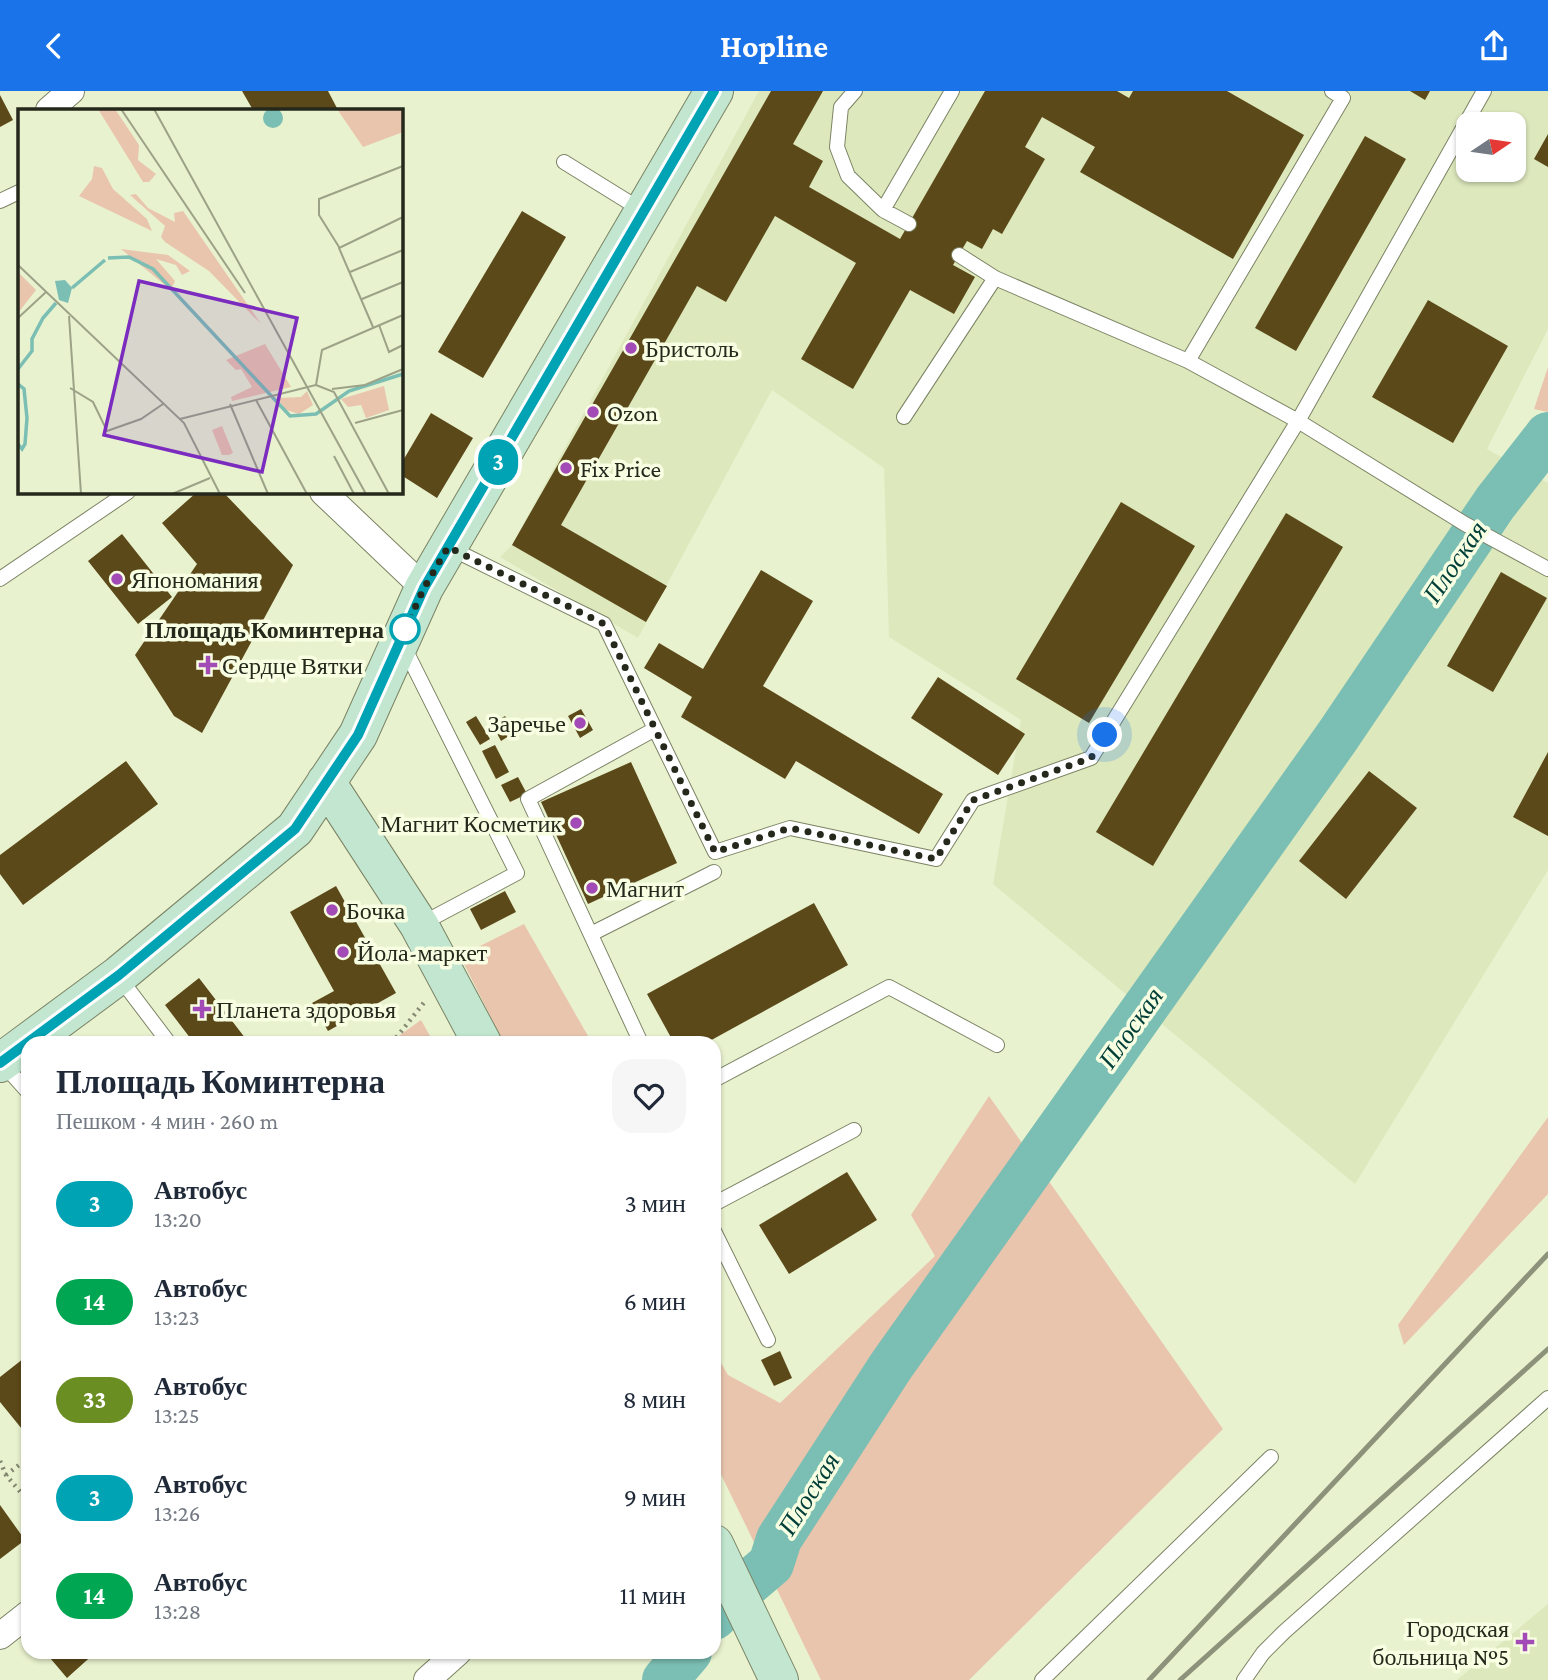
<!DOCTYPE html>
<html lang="ru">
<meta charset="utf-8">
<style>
:root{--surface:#fff;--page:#f6f6f7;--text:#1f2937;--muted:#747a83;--accent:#1a73e8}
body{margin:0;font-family:"Crimson Pro",serif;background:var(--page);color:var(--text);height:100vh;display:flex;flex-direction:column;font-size:26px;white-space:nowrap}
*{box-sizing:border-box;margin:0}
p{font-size:23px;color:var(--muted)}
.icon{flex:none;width:38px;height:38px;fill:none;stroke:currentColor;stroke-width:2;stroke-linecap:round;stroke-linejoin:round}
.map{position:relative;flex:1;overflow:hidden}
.drawer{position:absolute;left:21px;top:945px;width:700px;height:623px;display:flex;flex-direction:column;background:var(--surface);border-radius:21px;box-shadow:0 2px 5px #0004}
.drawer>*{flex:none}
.badge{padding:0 14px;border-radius:23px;font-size:24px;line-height:46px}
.needle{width:46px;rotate:77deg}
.fabs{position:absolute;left:1456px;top:21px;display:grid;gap:14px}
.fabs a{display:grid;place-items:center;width:70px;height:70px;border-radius:14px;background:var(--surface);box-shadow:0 2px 5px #0004;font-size:35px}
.you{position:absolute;width:35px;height:35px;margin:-18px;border:5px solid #fff;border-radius:50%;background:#1a73e8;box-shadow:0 0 0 10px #1a73e833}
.map>.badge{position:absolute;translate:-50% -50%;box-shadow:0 0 0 4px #fff}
.round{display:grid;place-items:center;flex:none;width:74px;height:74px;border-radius:21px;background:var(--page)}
.headline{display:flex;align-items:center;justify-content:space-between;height:119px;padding:0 35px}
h1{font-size:33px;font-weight:700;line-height:52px}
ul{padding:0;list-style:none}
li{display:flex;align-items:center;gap:21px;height:98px;padding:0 35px}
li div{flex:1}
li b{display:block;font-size:26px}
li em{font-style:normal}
li .badge{min-width:77px;font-weight:700;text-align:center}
header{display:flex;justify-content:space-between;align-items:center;height:91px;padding:0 35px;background:var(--accent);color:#fff;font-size:32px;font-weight:700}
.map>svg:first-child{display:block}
</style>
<header><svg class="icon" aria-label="back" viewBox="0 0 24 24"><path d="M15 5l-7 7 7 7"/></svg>Hopline<svg class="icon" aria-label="share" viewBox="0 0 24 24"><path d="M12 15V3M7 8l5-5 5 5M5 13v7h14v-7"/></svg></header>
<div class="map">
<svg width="1548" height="1589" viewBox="0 0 1548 1589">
<rect width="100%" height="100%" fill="#e9f2cf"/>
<path fill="#dde8bd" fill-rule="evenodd" d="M759 0H1548V238L1487 358 1548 392V779L1355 1093 993 793 1021 629 889 546 884 377 772 299 638 547 500 466 512 454ZM1468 33H1514V79H1468Z
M1548 1513V1589H1457Z"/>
<path fill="#e9c5ad" d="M1548 276V321L1534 318Z
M524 833 592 952H504L460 865Z
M421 929 434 952H389Z
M989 1005 1223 1338 969 1589H821L714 1369V1260L728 1284 780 1312 935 1165 911 1124Z
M1548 1026V1103L1404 1254 1398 1234Z"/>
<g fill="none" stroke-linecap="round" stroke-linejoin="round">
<path stroke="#7bbeb3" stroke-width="46" d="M714 1526 731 1507 771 1473 779 1448 891 1275 1337 646 1495 412 1548 344
M665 1589 689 1561"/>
</g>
<path fill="#5c4919" d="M242 0H328L338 19H253Z
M771 0H823L793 53 823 70 809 96 900 148 985 0H1117L1129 7 1133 0H1227L1304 44 1233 168 1080 81 1095 56 1042 26 1025 56 1045 68 1002 143 993 138 982 158 967 150 953 174 975 186 954 223 910 199 853 298 801 268 856 172 775 125 726 211 697 195 561 434 667 495 646 531 512 454Z
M1410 0H1430L1425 9Z
M0 4 13 29 0 36Z
M1548 43V76L1534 68Z
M1365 45 1406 68 1296 260 1255 237Z
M522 120 566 146 483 287 438 261Z
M1428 209 1508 255 1453 352 1372 306Z
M431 322 473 347 437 407 401 384V373Z
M197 401H223L293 474 202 642 174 625 135 564 197 473 162 432Z
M1121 411 1195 455 1089 632 1016 588Z
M1286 422 1343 456 1153 775 1096 741Z
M122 443 172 506 138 533 88 470Z
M761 479 813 510 763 595 943 703 919 743 796 670 785 688 681 626 692 606 644 577 659 552 703 578Z
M1501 481 1547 507 1493 601 1447 575Z
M938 586 1025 643 998 684 911 627Z
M581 618 593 639 580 647 568 625Z
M476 625 490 648 480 654 466 631Z
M505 625 515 641 501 650 492 633Z
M495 654 509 681 496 688 482 660Z
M1548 661V745L1513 726Z
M126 670 158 713 23 814 0 783V764Z
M631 671 677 772 588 813 541 711Z
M1369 680 1417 717 1346 808 1299 770Z
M518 686 527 703 510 711 501 694Z
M336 795 396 902 328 940 312 912 334 900 290 821Z
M505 800 516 821 481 839 470 818Z
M814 812 848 874 706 952H674L647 903Z
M199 887 249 952H194L165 914Z
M847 1081 877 1129 789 1183 759 1134Z
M780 1260 792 1287 774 1295 761 1269Z
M28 1264V1341L26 1343 0 1311V1286Z
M0 1414 25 1449 0 1468Z
M45 1561H96L67 1587Z"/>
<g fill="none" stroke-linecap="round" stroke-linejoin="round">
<g stroke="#7b8364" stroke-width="16">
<path id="lane" d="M855 0 841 16 837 56 848 85 883 119 952 0
M1484 0 1298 330 1465 433 1548 478
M564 71 643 120
M0 110 19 101
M883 119 909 133
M959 164 995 187
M1188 270 1343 7 1332 0
M450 457 604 533 715 761 790 737 936 768 973 709 1091 667 1298 330 1188 270 995 187 904 326
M0 488 128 401
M404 556 517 782 421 833
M591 843 714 781
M119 886 169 952
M641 952 528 708 655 638
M3 973 28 1001
M714 989 889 896 997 954
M714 1113 854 1039
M714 1140 768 1249
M1042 1589 1271 1366
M1244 1589 1263 1562 1284 1541 1548 1307"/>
</g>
<g stroke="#7b8364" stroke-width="28">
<path id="street" d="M49 19 71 0
M323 401 424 497
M0 1545 28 1523
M427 1589 458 1561"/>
</g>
<g stroke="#7b8364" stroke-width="40">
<path id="secondary" d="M326 691 419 834 482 952
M0 972 119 884 295 738 358 644 424 497 714 0
M714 1453 779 1589"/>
</g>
<path stroke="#828871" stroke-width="4.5" stroke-dasharray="2 5" stroke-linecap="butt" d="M392 952 426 909
M0 1370 6 1384 28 1410
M6 1384 28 1367"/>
<use href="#lane" stroke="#fff" stroke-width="14"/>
<use href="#street" stroke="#fff" stroke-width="26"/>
<use href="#secondary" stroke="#c2e6cf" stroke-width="38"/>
<path stroke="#8d937b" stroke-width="5" d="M1149 1589 1548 1163
M1180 1589 1548 1258"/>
</g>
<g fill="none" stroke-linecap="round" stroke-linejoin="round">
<g stroke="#fff" stroke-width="16">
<path id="line" d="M0 972 119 884 295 738 358 644 424 497 714 0"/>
</g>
<use href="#line" stroke="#00a3b4" stroke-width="10"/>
<path stroke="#25291c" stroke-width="7" stroke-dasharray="0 12.6" d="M405 538 424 497 448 456 604 533 715 761 790 737 936 768 973 709 1091 667 1105 644"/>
</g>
<g fill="#a24ab6" stroke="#f7fee2" stroke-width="2.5">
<circle cx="631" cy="257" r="7"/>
<circle cx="593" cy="321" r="7"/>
<circle cx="566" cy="377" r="7"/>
<circle cx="117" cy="488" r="7"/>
<path d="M204.5 563.5h7v7h7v7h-7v7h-7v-7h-7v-7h7z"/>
<circle cx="580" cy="632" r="7"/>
<circle cx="576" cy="732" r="7"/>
<circle cx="592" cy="797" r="7"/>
<circle cx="332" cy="819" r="7"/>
<circle cx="343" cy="861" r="7"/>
<path d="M198.5 907.5h7v7h7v7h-7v7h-7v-7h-7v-7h7z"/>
<path d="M1521.5 1540.5h7v7h7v7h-7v7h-7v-7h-7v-7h7z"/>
</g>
<circle fill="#fff" stroke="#00a3b4" stroke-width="3.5" cx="405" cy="538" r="14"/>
<g text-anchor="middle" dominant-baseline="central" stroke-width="7" stroke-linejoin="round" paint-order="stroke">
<g font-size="24" fill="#25291c" stroke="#f7fee2" text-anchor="start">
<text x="645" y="257">Бристоль</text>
<text x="607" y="321">Ozon</text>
<text x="580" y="377">Fix Price</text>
<text x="131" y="488">Япономания</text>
<text x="222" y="574">Сердце Вятки</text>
<text x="566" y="632" text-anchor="end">Заречье</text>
<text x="562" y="732" text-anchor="end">Магнит Косметик</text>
<text x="606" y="797">Магнит</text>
<text x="346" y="819">Бочка</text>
<text x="357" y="861">Йола-маркет</text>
<text x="216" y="918">Планета здоровья</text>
<text x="1509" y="1537" text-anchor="end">Городская<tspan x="1509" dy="28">больница №5</tspan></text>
</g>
<g font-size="24" font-weight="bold" fill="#25291c" stroke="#f7fee2" text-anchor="end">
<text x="384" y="538">Площадь Коминтерна</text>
</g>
<g font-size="26" font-style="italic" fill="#003e38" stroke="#f7fee2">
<text transform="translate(1455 471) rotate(-56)">Плоская</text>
<text transform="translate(1131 937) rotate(-55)">Плоская</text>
<text transform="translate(809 1403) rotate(-58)">Плоская</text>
</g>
</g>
<g transform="translate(18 18)">
<rect width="385" height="385" fill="#e9f2cf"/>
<path d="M80 0H97L121 36 120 51 138 65 131 73H125ZM319 0H385V23L345 38ZM76 57 84 59 95 80 129 110 134 122 61 87 74 70ZM118 85 130 99 157 113 156 104 165 102 243 215 191 162 147 133 143 128 147 117 112 86ZM103 140 150 146 172 162 164 166 158 156 138 150 157 172 153 181ZM0 163 18 181 0 204ZM247 235 273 278 214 292 213 288 234 278 223 260 218 261 208 251ZM366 277 371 301 348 309 343 296 330 298 323 290ZM289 282 295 296 281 305 268 301 259 289 283 288ZM204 317 215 344 211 346H204L194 321Z" fill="#e9c5ad"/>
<path d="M245 9a10 10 0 1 1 20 0a10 10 0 1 1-20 0ZM47 171 54 179 50 194 41 191 37 172Z" fill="#7bbeb3"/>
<path fill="none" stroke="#7bbeb3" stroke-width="3.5" d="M90 149 111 148 135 160 272 307 298 305 331 282 385 265M54 179 87 151M0 260 14 242V230L25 209 38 194M0 275 6 280 9 309 7 335 4 340 0 335"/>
<path fill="none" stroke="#9ba287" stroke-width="2" d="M103 0 227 184M136 0 348 385M321 138 301 106V90L385 57M0 156 166 314 202 385M332 163 385 141M344 190 385 173M51 207 63 385M0 209 28 183M361 216 371 243 385 236M355 218 321 139 385 108M298 276 316 283 371 385M52 279 75 293 89 322 123 310 145 295M314 280 347 276 385 260M238 291 289 385M212 295 250 385M162 310 298 276 304 241 385 206M337 314 385 301M316 347 336 385M154 385 192 369"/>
<path fill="#7b2cbf" fill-opacity="0.15" stroke="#7b2cbf" stroke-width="3.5" d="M121 172 279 209 244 363 86 326Z"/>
<rect width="385" height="385" fill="none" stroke="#25291c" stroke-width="3.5"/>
</g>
</svg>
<div class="fabs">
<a><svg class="needle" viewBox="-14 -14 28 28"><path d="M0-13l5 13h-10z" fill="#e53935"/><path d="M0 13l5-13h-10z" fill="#747a83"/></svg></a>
</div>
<div class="you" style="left:1105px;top:644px"></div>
<b class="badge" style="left:498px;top:371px;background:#00a3b4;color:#fff">3</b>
<section class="drawer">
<div class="headline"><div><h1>Площадь Коминтерна</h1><p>Пешком · 4 мин · 260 m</p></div><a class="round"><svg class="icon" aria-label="heart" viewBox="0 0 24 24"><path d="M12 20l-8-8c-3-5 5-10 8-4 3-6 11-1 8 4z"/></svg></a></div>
<ul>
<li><span class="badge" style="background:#00a3b4;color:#fff">3</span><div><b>Автобус</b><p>13:20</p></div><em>3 мин</em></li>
<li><span class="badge" style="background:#00a651;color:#fff">14</span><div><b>Автобус</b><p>13:23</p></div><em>6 мин</em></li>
<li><span class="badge" style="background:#6b8e23;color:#fff">33</span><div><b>Автобус</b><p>13:25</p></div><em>8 мин</em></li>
<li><span class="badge" style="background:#00a3b4;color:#fff">3</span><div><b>Автобус</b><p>13:26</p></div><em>9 мин</em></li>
<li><span class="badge" style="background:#00a651;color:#fff">14</span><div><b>Автобус</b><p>13:28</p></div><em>11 мин</em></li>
</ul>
</section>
</div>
